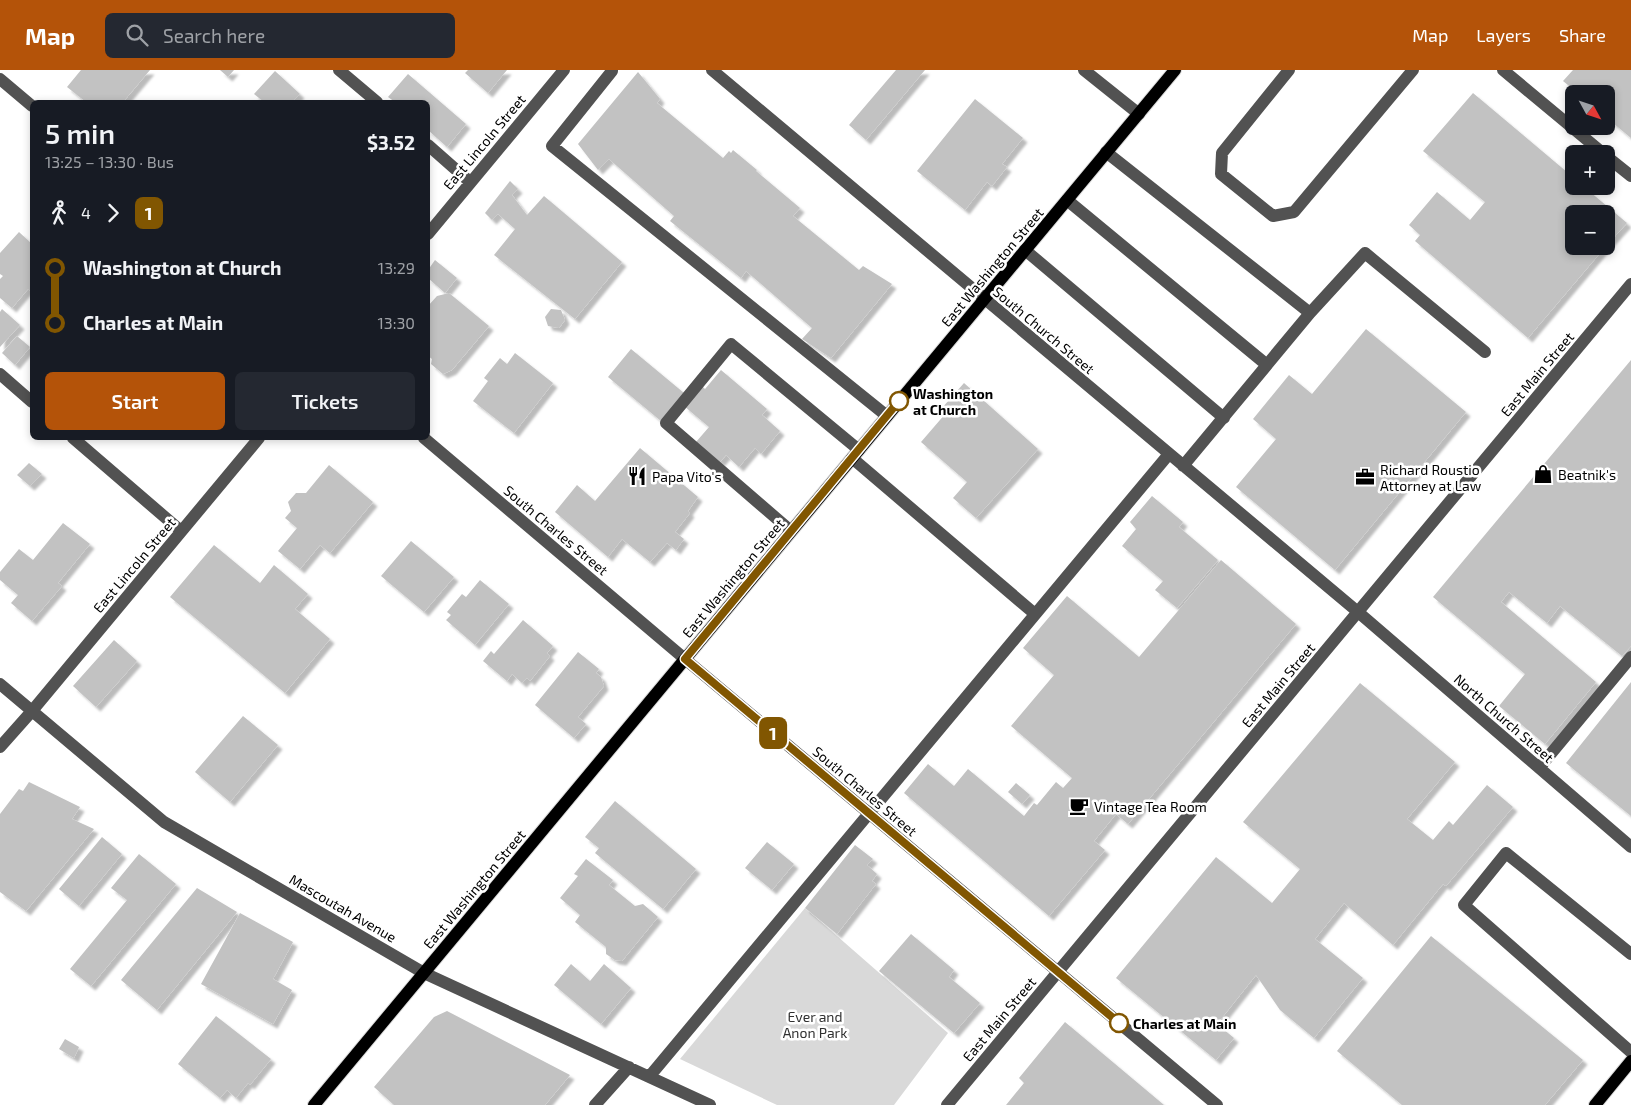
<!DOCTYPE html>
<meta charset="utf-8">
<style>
:root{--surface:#171b24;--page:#242831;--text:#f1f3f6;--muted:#9ea1a6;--accent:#b45309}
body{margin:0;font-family:"Exo 2",sans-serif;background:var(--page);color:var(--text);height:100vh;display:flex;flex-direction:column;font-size:19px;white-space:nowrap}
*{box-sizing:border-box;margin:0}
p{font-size:16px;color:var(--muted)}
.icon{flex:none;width:28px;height:28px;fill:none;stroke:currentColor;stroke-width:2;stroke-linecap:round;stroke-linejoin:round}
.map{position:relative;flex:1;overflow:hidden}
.side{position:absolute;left:30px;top:30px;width:400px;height:340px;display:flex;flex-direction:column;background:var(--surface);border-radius:8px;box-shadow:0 2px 8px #0003}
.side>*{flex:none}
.badge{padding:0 10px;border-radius:8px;font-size:18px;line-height:32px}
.needle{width:32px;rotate:130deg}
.buttons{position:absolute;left:1565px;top:15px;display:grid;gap:10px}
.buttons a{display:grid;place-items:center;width:50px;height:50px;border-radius:8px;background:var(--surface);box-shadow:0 2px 8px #0003;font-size:25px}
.map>.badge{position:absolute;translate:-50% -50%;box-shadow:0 0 0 2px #fff}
.legs{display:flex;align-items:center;gap:8px;height:55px;padding:0 15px;font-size:16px}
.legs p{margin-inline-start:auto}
.summary{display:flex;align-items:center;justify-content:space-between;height:85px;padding:0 15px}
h1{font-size:28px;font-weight:600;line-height:38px}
.primary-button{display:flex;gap:10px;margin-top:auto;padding:10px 15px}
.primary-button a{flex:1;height:58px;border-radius:8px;background:var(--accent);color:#fff;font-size:20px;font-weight:600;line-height:58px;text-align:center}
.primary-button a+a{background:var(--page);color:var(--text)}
ul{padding:0 15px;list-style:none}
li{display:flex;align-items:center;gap:18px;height:55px;font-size:19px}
li i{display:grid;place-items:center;width:8px;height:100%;margin:0 6px;background:currentColor}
li i::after{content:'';width:12px;height:12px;margin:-6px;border:4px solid;border-radius:50%;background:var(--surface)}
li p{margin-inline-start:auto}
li:first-child i{background:linear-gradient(#0000 50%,currentColor 0)}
li:last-child i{background:linear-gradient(currentColor 50%,#0000 0)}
header{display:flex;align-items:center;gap:30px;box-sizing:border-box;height:70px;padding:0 25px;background:var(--accent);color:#fff}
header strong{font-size:24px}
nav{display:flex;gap:28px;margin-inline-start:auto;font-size:18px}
.search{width:350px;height:45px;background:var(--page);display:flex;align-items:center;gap:12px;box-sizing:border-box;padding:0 18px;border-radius:8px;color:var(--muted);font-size:19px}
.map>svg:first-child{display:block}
</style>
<header>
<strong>Map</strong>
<div class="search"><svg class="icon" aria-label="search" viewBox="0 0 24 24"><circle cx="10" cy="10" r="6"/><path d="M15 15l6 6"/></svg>Search here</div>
<nav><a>Map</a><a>Layers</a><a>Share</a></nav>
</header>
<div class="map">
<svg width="1631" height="1035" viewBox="0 0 1631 1035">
<defs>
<filter id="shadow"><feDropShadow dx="4.5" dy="4.5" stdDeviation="1" flood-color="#0004"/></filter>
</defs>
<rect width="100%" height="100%" fill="#fff"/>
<path fill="#d9d9d9" d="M805 838 948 963 894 1035H777L680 989Z"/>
<path fill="#c2c2c2" filter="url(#shadow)" d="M81 0H150L123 32H86L67 17Z
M220 0H234L228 7Z
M468 0H507L488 23 465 3Z
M896 0H925L866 70 849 55Z
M1573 0H1631V68L1606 47V24H1579L1563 11Z
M275 1 300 24 292 32H264L254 24Z
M638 2 660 29 657 33 723 88 729 81 731 83 733 80 757 100 756 101 800 138 793 146 859 200 863 196 892 214 831 288 802 269 812 258 746 201 741 208 670 151 674 146 609 89 598 100 578 74Z
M408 4 466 54 447 77 428 60V32H395L388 27Z
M1473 23 1574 108V116H1583L1627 153 1606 176V144H1574V176H1606L1528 268 1415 171 1420 165 1409 155 1437 122 1470 150 1485 132 1423 81Z
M975 29 1023 68 1002 94 1007 97 992 116 987 112 965 140 917 101Z
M510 111 518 119 512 125 527 145 544 126 622 192 575 249 494 185 515 159 498 144 492 150 485 143Z
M19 162 32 174V223L28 219 12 238 0 228V209L3 206 0 204V183Z
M435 190 457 208 445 223 428 208V200Z
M449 223 489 256 452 300 443 304 431 294 432 289 428 286V246L430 243 428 236 437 226Z
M2 239 20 255 0 277V242Z
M551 239 561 240 565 250 559 258 548 256 545 247Z
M1366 259 1466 342 1335 500 1236 417 1276 369 1253 349 1289 305 1312 324Z
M17 266 30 277 15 295 2 283Z
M631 279 684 323 661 351 608 307Z
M515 283 553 313 514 363 473 331 488 311 484 308 500 288 507 294Z
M1631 290V576L1622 586 1560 536 1547 553 1509 522 1501 532 1596 612 1545 674 1499 636 1525 604 1433 527Z
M721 300 767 339 762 345 780 361 761 384 755 378 739 397 726 385 720 392 696 372 709 357 684 336 702 316 705 319Z
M964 313 1038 379 976 448 953 428 967 412 921 372 946 343 942 338Z
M640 378 698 427 688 441 690 443 675 462 684 469 676 480 667 473 650 492 622 469 608 487 555 442 577 415 595 431Z
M29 393 42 404 30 416 17 405Z
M329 395 373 432 330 483 320 475 300 499 278 481 297 458 285 448 291 441 288 432 296 423H306Z
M1152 426 1183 452 1179 457 1218 490 1177 538 1155 520 1163 511 1122 476 1136 459 1130 452Z
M63 453 90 474 58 513 62 516 32 551 11 533 18 525 0 510V502L19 479 33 490Z
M411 471 454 507 424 542 381 506Z
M214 475 260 513 274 495 308 524 295 539 330 569 285 623 170 527Z
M1221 490 1296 554 1128 754 1116 744 1094 771 1105 780 1049 846 904 723 928 694 954 716 968 699 1024 746 1034 733 1037 735 1056 712 1063 718 1072 708 1011 656 1054 605 1023 578 1067 526 1139 587Z
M480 510 509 534 475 575 446 550 451 545 447 542 462 524 466 527Z
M523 550 553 576 547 583 550 586 530 611 527 608 522 613 512 604 507 611 483 591 491 581 494 584Z
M114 570 137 591 96 637 73 616Z
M578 582 599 599 596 603 601 607 604 616 578 647 586 654 574 668 535 635Z
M1631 612V746L1566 693Z
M1360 613 1455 692 1407 749 1433 770 1449 751 1453 755 1487 715 1513 737 1446 816 1443 814 1393 875 1344 833 1315 869 1363 908 1314 968 1280 940 1256 905 1217 954 1234 968 1216 990 1116 908 1216 787 1272 833 1300 799 1243 752Z
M243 646 278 675 230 732 195 702Z
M29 712 80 737 72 749 94 759 26 841 0 822V744L19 719 23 721Z
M1016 713 1030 725 1022 734 1008 722Z
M615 731 696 799 663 839 595 783 599 778 585 767Z
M102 767 122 784 79 836 59 819Z
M767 772 794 794 772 820 745 798Z
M855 775 873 789 867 795 877 804 872 811 876 814 837 864 805 838Z
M139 784 176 814 91 916 70 899 127 830 111 818Z
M586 789 613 810 609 815 635 836 643 834 658 847 622 891 615 890 606 884V877L575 852 580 845 560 828 578 806 574 804Z
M197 818 237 842 157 940 121 910Z
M240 843 293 872 273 909 292 920 273 954 201 914Z
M911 864 954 900 949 907 980 933 954 963 879 901Z
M1431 866 1583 990 1545 1035H1402L1337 981Z
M571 894 590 911 604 894 631 918 601 954 554 915Z
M447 941 570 1005 545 1035H394L374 1017 434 947Z
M216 946 271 989 250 1015 248 1013 236 1028 227 1020 220 1028 178 994Z
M1065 952 1164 1035H1006L1024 1013 1019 1008Z
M65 969 79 977 74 988 59 979Z"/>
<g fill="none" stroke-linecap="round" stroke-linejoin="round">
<g stroke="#dbdbdb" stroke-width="14">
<path id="major" d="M314 1035 1175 0
M1595 1035 1631 991"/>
</g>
<path stroke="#525252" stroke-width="12" d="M339 0 377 32
M712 0 1358 542 1631 777
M1084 0 1139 44
M1289 0 1222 83 1221 104 1273 146 1294 142 1413 0
M1503 0 1604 84
M612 1 552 76 887 346
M0 9 32 36
M428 75 470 112
M1106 82 1310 243
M1606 86 1631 106
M1067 130 1267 295
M428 164 564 0
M1025 180 1224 348
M0 304 32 332
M73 368 181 461
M424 368 685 589 1217 1035
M852 388 1035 544
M1183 396 1310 243 1365 183 1485 282
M791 461 666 353 731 274 859 380
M0 614 164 752 424 903 710 1035
M0 677 32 641 259 368
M1539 698 1631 587
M1631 884 1506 783 1464 835 1631 982
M649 1007 1169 384
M595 1035 629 997
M947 1035 1631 214"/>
<use href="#major" stroke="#000" stroke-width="12"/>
</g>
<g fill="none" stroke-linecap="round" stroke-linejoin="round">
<g stroke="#fff" stroke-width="11">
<path id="line-1" d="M899 331 685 589 1119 953"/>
</g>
<use href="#line-1" stroke="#815601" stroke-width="8"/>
</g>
<defs>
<g id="shop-bare" transform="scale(1.5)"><path d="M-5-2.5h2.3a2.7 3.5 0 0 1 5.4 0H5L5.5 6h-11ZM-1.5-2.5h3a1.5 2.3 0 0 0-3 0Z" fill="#000" stroke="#fff" stroke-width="2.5" paint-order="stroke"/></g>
<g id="restaurant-bare" transform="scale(1.5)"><path d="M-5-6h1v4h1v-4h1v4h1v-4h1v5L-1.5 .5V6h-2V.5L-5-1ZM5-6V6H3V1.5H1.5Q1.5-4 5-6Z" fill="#000" stroke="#fff" stroke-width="2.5" paint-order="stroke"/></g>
<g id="office-bare" transform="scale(1.5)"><path d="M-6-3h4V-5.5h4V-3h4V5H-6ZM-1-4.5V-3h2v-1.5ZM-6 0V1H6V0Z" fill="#000" stroke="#fff" stroke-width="2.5" paint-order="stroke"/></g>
<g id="cafe-bare" transform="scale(1.5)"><path d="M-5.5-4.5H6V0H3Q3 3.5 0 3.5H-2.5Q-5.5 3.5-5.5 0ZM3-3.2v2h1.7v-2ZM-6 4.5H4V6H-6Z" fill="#000" stroke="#fff" stroke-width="2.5" paint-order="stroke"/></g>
</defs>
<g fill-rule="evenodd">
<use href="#shop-bare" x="1543" y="404"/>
<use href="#restaurant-bare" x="637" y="406"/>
<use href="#office-bare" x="1365" y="407"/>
<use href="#cafe-bare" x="1079" y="736"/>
</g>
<g fill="#fff" stroke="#815601" stroke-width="2.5">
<circle cx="899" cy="331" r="9"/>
<circle cx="1119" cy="953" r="9"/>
</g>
<g text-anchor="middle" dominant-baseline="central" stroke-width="5" stroke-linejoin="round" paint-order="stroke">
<g font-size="14" fill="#000" stroke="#fff">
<text transform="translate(484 72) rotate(-50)">East Lincoln Street</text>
<text transform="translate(992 197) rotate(-50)">East Washington Street</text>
<text transform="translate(1044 260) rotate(40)">South Church Street</text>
<text transform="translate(1537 304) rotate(-50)">East Main Street</text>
<text transform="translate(556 460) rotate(40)">South Charles Street</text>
<text transform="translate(134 495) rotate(-50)">East Lincoln Street</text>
<text transform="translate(733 508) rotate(-50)">East Washington Street</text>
<text transform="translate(1278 615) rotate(-50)">East Main Street</text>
<text transform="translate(1504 648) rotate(41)">North Church Street</text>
<text transform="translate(865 721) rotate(40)">South Charles Street</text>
<text transform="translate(474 819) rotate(-50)">East Washington Street</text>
<text transform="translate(343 838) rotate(30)">Mascoutah Avenue</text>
<text transform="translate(999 949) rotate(-50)">East Main Street</text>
</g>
<g font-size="14" font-weight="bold" fill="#000" stroke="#fff" text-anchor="start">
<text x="913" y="323">Washington<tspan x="913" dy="16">at Church</tspan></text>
<text x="1133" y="953">Charles at Main</text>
</g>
<g font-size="14" fill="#000" stroke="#fff" text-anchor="start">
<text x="1380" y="399">Richard Roustio<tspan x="1380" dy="16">Attorney at Law</tspan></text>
<text x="1558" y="404">Beatnik's</text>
<text x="652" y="406">Papa Vito's</text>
<text x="1094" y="736">Vintage Tea Room</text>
</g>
<g font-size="14" fill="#303030" stroke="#fff">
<text x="815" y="946">Ever and<tspan x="815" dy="16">Anon Park</tspan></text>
</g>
</g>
</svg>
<div class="buttons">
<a><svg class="needle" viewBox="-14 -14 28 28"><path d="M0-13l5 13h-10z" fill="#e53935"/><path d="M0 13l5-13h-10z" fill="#9ea1a6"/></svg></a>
<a>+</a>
<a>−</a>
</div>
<b class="badge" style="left:773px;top:663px;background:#815601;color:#fff">1</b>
<section class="side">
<div class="summary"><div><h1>5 min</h1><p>13:25 – 13:30 · Bus</p></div><b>$3.52</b></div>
<div class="legs"><svg class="icon" aria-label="walk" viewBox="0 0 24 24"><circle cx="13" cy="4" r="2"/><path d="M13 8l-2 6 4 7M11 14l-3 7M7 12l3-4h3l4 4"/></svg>4<svg class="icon" aria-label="forward" viewBox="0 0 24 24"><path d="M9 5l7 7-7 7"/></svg><b class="badge" style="background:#815601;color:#fff">1</b></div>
<ul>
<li><i style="color:#815601"></i><b>Washington at Church</b><p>13:29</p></li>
<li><i style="color:#815601"></i><b>Charles at Main</b><p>13:30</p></li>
</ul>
<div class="primary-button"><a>Start</a><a>Tickets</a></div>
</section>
</div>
